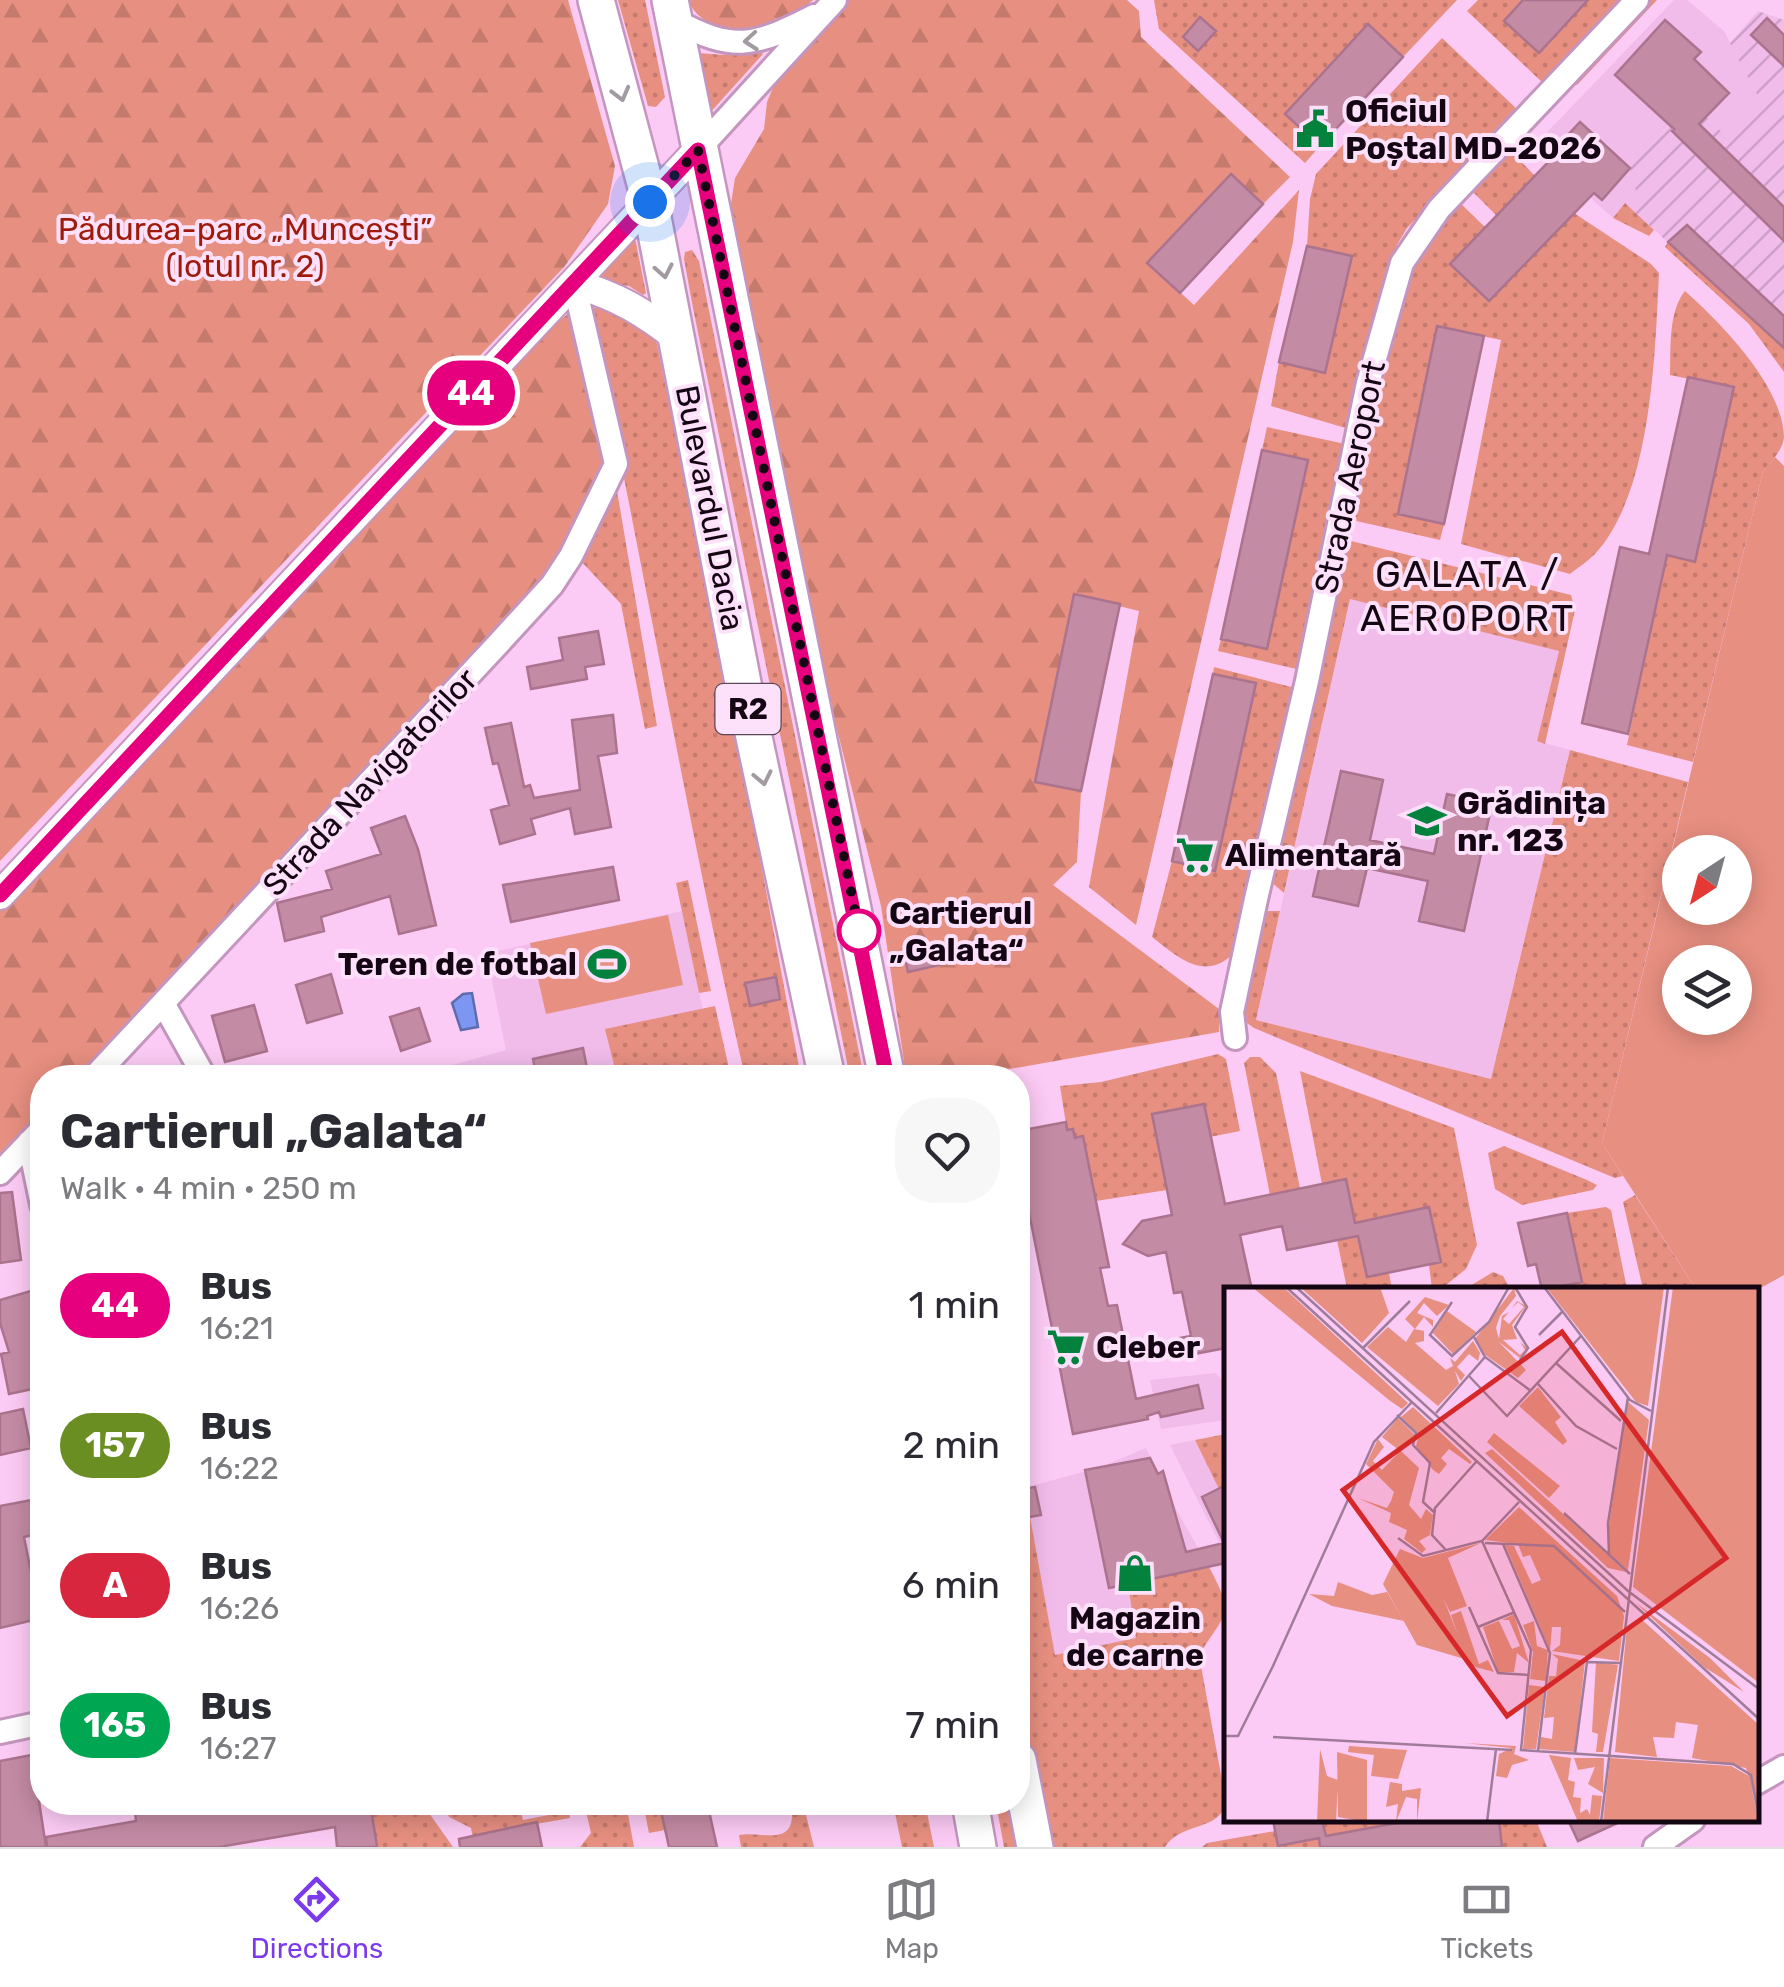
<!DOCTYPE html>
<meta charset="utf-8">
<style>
:root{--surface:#fff;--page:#f7f7f7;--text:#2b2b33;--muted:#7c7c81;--line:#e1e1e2;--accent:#7c3aed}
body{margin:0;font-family:Rubik,sans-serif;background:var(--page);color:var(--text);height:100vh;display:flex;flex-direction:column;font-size:38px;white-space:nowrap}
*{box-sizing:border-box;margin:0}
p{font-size:32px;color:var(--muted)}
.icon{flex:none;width:55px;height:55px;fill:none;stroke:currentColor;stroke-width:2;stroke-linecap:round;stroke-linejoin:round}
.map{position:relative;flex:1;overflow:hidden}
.drawer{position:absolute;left:30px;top:1065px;width:1000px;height:750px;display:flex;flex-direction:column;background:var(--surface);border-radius:40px;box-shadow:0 5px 25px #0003}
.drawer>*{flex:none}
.badge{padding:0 20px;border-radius:32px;font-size:35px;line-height:65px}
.needle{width:65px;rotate:216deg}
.controls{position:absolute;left:1662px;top:835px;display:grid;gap:20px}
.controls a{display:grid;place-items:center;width:90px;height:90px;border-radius:50%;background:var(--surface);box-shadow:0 5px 25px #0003;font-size:50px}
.you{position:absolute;width:50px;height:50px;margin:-25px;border:8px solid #fff;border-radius:50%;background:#1a73e8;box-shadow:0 0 0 15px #1a73e833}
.map>.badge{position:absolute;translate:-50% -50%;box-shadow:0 0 0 5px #fff}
.round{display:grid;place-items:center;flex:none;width:105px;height:105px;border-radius:40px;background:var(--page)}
.head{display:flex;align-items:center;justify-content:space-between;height:170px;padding:0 30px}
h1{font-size:48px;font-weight:700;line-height:75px}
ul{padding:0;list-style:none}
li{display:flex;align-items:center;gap:30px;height:140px;padding:0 30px}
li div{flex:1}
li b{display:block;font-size:38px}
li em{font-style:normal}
li .badge{min-width:110px;font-weight:700;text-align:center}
.tab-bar{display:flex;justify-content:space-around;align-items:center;height:140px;border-top:2px solid var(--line);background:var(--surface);font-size:28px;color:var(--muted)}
.tab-bar a{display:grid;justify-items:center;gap:5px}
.tab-bar .active{color:var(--accent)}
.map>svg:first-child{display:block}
</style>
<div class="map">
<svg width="1784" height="1847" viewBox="0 0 1784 1847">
<defs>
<pattern id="industrial-furrows" width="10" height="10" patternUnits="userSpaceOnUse" patternTransform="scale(2.5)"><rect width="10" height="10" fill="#f1bbea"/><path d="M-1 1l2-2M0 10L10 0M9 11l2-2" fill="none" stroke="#ce9fc8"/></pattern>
<pattern id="green-dots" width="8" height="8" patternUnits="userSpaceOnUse" patternTransform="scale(2.5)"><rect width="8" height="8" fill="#e78f80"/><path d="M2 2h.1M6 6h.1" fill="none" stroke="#c57a6e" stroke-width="1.8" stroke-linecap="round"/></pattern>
<pattern id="forest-firs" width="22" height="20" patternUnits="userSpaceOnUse" patternTransform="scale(2.5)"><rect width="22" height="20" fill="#e78f80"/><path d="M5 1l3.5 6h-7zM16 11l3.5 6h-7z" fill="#c57a6e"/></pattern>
</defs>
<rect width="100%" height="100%" fill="#fccbf5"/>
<path fill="#f1bbea" d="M1674 0H1687L1724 31 1760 100 1727 137 1689 101 1631 168 1636 191 1613 218 1533 147Z
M1350 599 1559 651 1537 741 1570 750 1491 1079 1256 1020Z
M682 911 717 1077 406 1078 506 1050 488 961 484 954Z
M1216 1373 1226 1385V1420L1161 1429 1150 1380Z
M1195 1440 1219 1488 1226 1485V1556L1170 1445Z
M1146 1448 1171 1500 1209 1567 1137 1638 1055 1656 1024 1488 1101 1467Z"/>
<path fill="url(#industrial-furrows)" d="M1758 11 1784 20V349L1625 203 1636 191 1630 168 1690 101 1727 137 1760 100 1730 43Z"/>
<path fill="url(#green-dots)" d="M618 0H645L665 97 656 107 648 106Z
M1154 0H1457L1403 57 1369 25 1286 114 1320 146 1305 163 1159 29Z
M1478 0H1624L1545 85 1467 11Z
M1643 0H1657L1577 85 1570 78Z
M1442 38 1520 112 1407 228 1397 245 1349 429 1271 406 1279 362 1325 373 1352 257 1307 246 1310 199 1316 174Z
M758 51 763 54 708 115 698 53 724 55Z
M1508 148 1535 176 1497 216 1469 188Z
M1458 201 1486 228 1451 264 1489 301 1574 213 1651 264 1659 273C1655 353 1652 494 1594 555 1587 562 1577 568 1570 574L1461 544 1501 340 1438 327 1399 514 1444 524 1440 540 1352 520 1408 271Z
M1625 203 1654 230 1649 236 1613 218Z
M632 235 635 238 646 293 643 295 629 286 592 281Z
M1668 242 1784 349V372L1749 324 1665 247Z
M692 250 699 261 864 1077H850L693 308 684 259 685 252Z
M1685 291C1720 322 1784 387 1784 438 1782 451 1771 462 1763 471L1693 762 1627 745 1667 555 1695 561 1733 388 1670 375C1671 348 1668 312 1685 291Z
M605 307 640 320 656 340 718 635 801 1077H745C687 822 644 564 589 308Z
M1267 427 1350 445 1301 670 1218 651 1221 639 1267 649 1308 461 1262 450Z
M615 479 657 726 645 729 621 604 580 560Z
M1347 540 1571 595 1575 610 1545 744 1537 741 1559 651 1350 599 1284 893 1270 881Z
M1214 667 1295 688 1238 949C1207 984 1180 959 1152 937L1172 861 1215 870 1255 683 1213 674Z
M1570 750 1688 782 1602 1143 1623 1176 1615 1178 1254 1028 1244 1021 1243 1013 1264 915 1268 911H1280L1256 1020 1491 1079Z
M688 880 711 991 699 993 676 883Z
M715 1006 731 1077H617L605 1029Z
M1218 1054 1226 1059 1240 1131 1210 1137 1203 1104 1152 1114 1167 1190 1096 1201 1083 1137 1075 1138 1073 1129 1067 1130 1060 1086 1101 1082Z
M1250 1057H1260L1276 1073 1300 1188 1270 1195 1244 1063Z
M1300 1071 1454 1128 1477 1245 1466 1269 1441 1289H1432L1429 1265 1440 1262 1355 1223 1346 1179 1322 1184Z
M1504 1146 1587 1180 1597 1185 1593 1190 1522 1205 1495 1189 1488 1153Z
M1635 1195 1696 1289H1643L1623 1202Z
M1606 1207 1611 1210 1627 1289 1548 1290 1582 1281 1567 1213Z
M1358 1236 1367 1277 1389 1273 1392 1289H1347L1337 1240Z
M1493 1272 1503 1276 1510 1289H1465Z
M1226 1434V1485L1219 1489 1195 1440Z
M1030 1517 1055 1655 1136 1638 1128 1584 1209 1567C1235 1616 1227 1610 1199 1655L1226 1802C1220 1832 1182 1821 1165 1847H1049L1018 1687V1519Z
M343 1803H422L453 1847H350Z
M441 1803H519L523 1820 569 1811 570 1818 491 1832 475 1847 471 1828 449 1817Z
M584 1803H626L634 1847H580L591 1833Z
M643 1803H659L665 1830 649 1833Z
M893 1803H925L934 1847H902Z
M996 1803H1012L1020 1847H1004Z
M805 1811 814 1847H741L739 1835C761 1831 793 1847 792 1813Z
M1322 1820H1413L1327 1836 1328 1847H1202L1207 1843 1275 1831 1279 1846 1325 1837Z
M1499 1820H1536L1547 1847H1502Z"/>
<path fill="url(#forest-firs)" d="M0 0H568L615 166 608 204 565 266 0 861Z
M689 0H813C784 23 735 50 703 19 696 13 692 10 689 0Z
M847 0H1127L1139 11 1141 37 1290 177 1263 204 1230 174 1148 263 1194 305 1299 190 1293 242 1136 925 1089 887 1139 611 1074 595 1035 781 1081 791 1077 862 1053 885 1219 1009V1032L965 1077 906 1075 881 906 833 713 729 217 735 178 764 129 767 102 775 83 809 39Z
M568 314 575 320 606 465 578 530 536 591 372 762 80 1077 42 1078V1118L0 1164V908L547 330Z"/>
<path fill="#e78f80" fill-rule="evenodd" d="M1775 457 1784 466V1275L1757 1290 1696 1289 1602 1143 1763 471ZM1735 852V908H1680V852ZM1735 962V1018H1680V962Z
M668 915 683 985 546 1014 530 943Z"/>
<path fill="#7c96f2" stroke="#5d6baf" stroke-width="2.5" d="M472 993 478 1027 461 1030 452 1003 463 994Z"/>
<path fill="#c48ba5" stroke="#ab738d" stroke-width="2.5" d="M1523 0H1588L1539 53 1504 21Z
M1200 17 1216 31 1198 51 1183 37Z
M1767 18 1784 35V66L1751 35Z
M1665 20 1701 52 1694 59 1729 93 1699 124 1784 207V241L1672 131 1674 129 1615 75Z
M1368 24 1403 57 1320 146 1285 114Z
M1580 122 1630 168 1602 200 1594 193 1489 301 1450 264 1554 156 1551 153Z
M1231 174 1263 204 1180 293 1147 263Z
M1687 225 1784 316V348L1668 242Z
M1307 246 1352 256 1325 373 1279 362Z
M1437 326 1484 336 1444 524 1398 514Z
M1688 377 1734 387 1695 562 1667 555 1628 734 1582 723 1620 547 1649 554Z
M1262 450 1308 460 1267 649 1221 639Z
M1074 594 1120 604 1081 791 1035 782Z
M598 631 604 664 585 667 587 679 531 689 527 667 563 660 559 638Z
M1213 674 1256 683 1215 871 1172 861Z
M613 715 617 753 598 756 611 827 575 834 570 808 531 819 535 834 500 844 491 810 509 805 498 763 493 764 485 728 511 723 524 787 530 785 534 798 580 790 572 720Z
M1341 771 1383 780 1370 840 1434 854 1447 794 1492 804 1464 931 1419 921 1428 881 1367 868 1358 906 1313 896Z
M405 816 418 849 436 925 399 934 390 896 321 917 324 931 285 941 277 903 332 889 326 871 381 854 371 828Z
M613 867 619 900 511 922 503 885Z
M934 943 939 965 908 972 903 949Z
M331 974 342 1013 307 1023 296 985Z
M776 977 780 999 750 1006 745 983Z
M254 1005 267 1051 225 1062 212 1016Z
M419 1008 430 1041 401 1051 390 1017Z
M583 1048 589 1078H537L533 1059Z
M1204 1104 1225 1204 1346 1179 1355 1223 1429 1207 1441 1262 1367 1277 1358 1236 1287 1250 1282 1226 1240 1235 1252 1290H1226V1348L1184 1356 1180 1338 1191 1336 1182 1292 1174 1293 1166 1252 1148 1256 1123 1244 1142 1221 1172 1215 1152 1114Z
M1066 1122 1067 1130 1073 1129 1075 1138 1083 1136 1109 1267 1100 1268 1108 1306 1117 1305 1136 1399 1198 1385 1203 1408 1161 1417 1159 1412 1147 1416 1148 1419 1073 1434 1018 1157V1131Z
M12 1192 21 1260 0 1263V1193Z
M1567 1213 1582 1282 1542 1290 1536 1264 1528 1266 1518 1223Z
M34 1290 42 1318V1387L9 1394 1 1354 9 1352 0 1323V1300Z
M23 1409 31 1448 0 1455V1414Z
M1150 1458 1158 1474 1163 1471 1186 1552 1224 1543 1202 1497 1226 1485V1563L1109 1588 1085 1470Z
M1035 1487 1041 1515 1018 1519V1490Z
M42 1498V1533L24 1537 31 1572 42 1570V1618L0 1628V1506Z
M32 1755 46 1847H0V1761Z
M227 1802H319L320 1809 370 1802 377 1847H337L335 1827 219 1847H47L46 1837 136 1821 135 1812 181 1803 182 1811Z
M659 1802H707L717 1847H669Z
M1273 1820H1322L1326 1836 1413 1820H1499L1502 1847H1320L1319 1838 1278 1846Z
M1568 1820H1624L1578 1841Z
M537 1822 542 1847H460L459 1839Z"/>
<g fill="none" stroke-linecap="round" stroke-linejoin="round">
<g stroke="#c496bf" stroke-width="28">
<path id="minor" d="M674 20C734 53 755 46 814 16
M698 150 835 0
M163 1003 205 1078
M1235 1038 1232 1012 1256 899 1307 681 1368 383 1402 263 1439 209 1637 0
M93 1078 498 644 552 585 571 556 616 464 574 283
M29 1142 42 1205
M0 1173 42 1129
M0 1732 42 1723
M1756 1783 1784 1767
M1655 1847 1693 1820"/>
</g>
<g stroke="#c496bf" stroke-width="32">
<path id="tertiary" d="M574 283C618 297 643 311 678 339
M0 895 698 150"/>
</g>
<g stroke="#c496bf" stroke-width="40">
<path id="primary" d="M596 0 650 202 749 714 827 1078
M670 0 887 1078
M1018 1760 1035 1847
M970 1802 978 1847"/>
</g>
<use href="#minor" stroke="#fff" stroke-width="22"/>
<use href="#tertiary" stroke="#fff" stroke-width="28"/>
<use href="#primary" stroke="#fff" stroke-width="35"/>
</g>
<defs><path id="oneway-chevron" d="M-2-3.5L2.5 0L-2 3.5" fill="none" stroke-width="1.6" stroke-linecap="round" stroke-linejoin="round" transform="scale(2.5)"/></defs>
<g stroke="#a19ba1">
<use href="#oneway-chevron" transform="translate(751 41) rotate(175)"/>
<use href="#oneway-chevron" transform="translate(621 94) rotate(75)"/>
<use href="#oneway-chevron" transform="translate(664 271) rotate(79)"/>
<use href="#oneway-chevron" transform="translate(763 778) rotate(78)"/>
</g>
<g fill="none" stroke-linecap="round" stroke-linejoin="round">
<g stroke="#fff" stroke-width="22">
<path id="line" d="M0 895 698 150 887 1078"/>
</g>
<use href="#line" stroke="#e6007e" stroke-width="15"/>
<path stroke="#150613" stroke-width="10" stroke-dasharray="0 18" d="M650 202 698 150 861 940 859 931"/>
</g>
<defs>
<g id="civic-bare" transform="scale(3)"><path d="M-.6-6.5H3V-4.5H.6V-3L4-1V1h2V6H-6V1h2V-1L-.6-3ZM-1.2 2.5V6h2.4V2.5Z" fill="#02823c" stroke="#fde0f9" stroke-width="2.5" paint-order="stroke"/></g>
<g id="school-bare" transform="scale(3)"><path d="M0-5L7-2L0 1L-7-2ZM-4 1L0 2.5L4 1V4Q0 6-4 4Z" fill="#02823c" stroke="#fde0f9" stroke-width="2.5" paint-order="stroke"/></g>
<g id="supermarket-bare" transform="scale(3)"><path d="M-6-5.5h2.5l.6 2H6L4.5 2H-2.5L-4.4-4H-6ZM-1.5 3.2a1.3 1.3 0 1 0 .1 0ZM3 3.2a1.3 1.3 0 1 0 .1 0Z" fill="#02823c" stroke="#fde0f9" stroke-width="2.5" paint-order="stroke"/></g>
<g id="stadium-bare" transform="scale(3)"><path d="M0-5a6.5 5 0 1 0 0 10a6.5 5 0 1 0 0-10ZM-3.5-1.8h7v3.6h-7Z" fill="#02823c" stroke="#fde0f9" stroke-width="2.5" paint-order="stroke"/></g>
<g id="shop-bare" transform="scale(3)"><path d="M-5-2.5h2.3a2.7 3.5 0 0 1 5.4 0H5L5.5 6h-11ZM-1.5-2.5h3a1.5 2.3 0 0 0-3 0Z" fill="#02823c" stroke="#fde0f9" stroke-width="2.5" paint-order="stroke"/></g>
</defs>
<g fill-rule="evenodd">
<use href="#civic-bare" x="1315" y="129"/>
<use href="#school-bare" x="1427" y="821"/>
<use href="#supermarket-bare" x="1195" y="855"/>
<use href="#stadium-bare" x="607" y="964"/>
<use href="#supermarket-bare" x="1066" y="1347"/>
<use href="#shop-bare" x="1135" y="1573"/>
</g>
<circle fill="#fff" stroke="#e6007e" stroke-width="5" cx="859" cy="931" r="20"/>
<g text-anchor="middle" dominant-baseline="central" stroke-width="8" stroke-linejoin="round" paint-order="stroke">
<rect fill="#fde0f9" stroke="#5b4758" stroke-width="2.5" x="715.5" y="684" width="65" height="50" rx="8"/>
<g font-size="30" font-weight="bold" fill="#150613">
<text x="748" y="709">R2</text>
</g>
<g font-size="32" font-weight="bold" fill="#150613" stroke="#fde0f9" text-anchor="start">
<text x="1345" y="111">Oficiul<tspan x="1345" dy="37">Poștal MD-2026</tspan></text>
<text x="1457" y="803">Grădinița<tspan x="1457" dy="37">nr. 123</tspan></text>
<text x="1225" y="855">Alimentară</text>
<text x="577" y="964" text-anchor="end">Teren de fotbal</text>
<text x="1096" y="1347">Cleber</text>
<text x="1135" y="1618" text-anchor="middle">Magazin<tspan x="1135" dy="37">de carne</tspan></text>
</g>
<g font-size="32" fill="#9e1a0b" stroke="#fde0f9">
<text x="245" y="229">Pădurea-parc „Muncești”<tspan x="245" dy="37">(lotul nr. 2)</tspan></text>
</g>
<g font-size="32" fill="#150613" stroke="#fde0f9">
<text transform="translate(1350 477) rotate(-78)">Strada Aeroport</text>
<text transform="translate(710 508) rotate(79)">Bulevardul Dacia</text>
<text transform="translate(370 782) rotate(-47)">Strada Navigatorilor</text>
</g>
<g font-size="32" font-weight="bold" fill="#150613" stroke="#fde0f9" text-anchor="start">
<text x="889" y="913">Cartierul<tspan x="889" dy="37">„Galata“</tspan></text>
</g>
<g font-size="38" letter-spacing="2.5" fill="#150613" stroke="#fde0f9">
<text x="1468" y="574">GALATA /<tspan x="1468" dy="44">AEROPORT</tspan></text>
</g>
</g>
<g transform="translate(1224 1287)">
<rect width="535" height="535" fill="#fccbf5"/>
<path d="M290 1 292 9 276 29 272 41 275 52 278 29 285 25 279 32 285 37 300 20 294 15 288 21 293 14 302 19 288 38 293 52 279 53 296 68 301 63 296 55 303 61 296 71 275 55 302 83 294 91 260 67 251 52ZM201 10 225 18 213 29 200 16 193 26 209 33V40L200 30 191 42 181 32ZM223 24 252 45 229 67 209 46ZM164 40 182 55 190 42 200 44V54L191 56 222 83 229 79 226 71 231 75 249 54 256 66 254 74 245 67 233 80 241 88 237 94 231 84 235 97 214 119 143 60ZM314 100 337 130 331 135 343 154 339 158 295 119ZM189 120 248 175 246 177 225 162 217 171 223 177 215 187 209 183 192 159 195 148 177 130ZM174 131 191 148 177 164 195 181 185 218 197 232 202 222 209 228 206 248 195 254 202 262 198 266 180 252 183 243 165 235 167 226 134 211 163 221 167 214 170 205 142 177 154 152 160 160 149 174 158 183 176 164 158 150ZM270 146 336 199 325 211 263 155ZM268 162 336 224 402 285 384 281 261 166ZM257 256 224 271 243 319 226 325 199 271ZM114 295 148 308 163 305 180 334 108 319 85 307 110 309ZM412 316 486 371 520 405 480 380ZM237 324 255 377 264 373 270 385 244 378 227 328ZM290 327 305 376 293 366 290 385H274L259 340 275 334 288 362 296 359 285 333H278ZM310 334 313 359 324 363 322 394 306 392 309 365 299 338ZM328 367 361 374 351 465 315 462 317 450 328 452 330 430 320 431 325 389H332L334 372ZM372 375 394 378 379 465H372L374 447 368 445ZM305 398 321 400 312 462H299ZM240 456 292 459 290 467 305 473 288 478 283 491 272 489 275 467 288 461ZM96 462 103 489 114 493 112 535H93ZM113 465 143 473V535L114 530ZM325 468 347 471 344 493 351 495 349 510 357 511 356 526 363 522 366 528 368 508 378 509 375 535H354ZM350 471H380L379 506 364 497 371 480 354 483ZM166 495 178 497V504L197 501 193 535V512L182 510 172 535 174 517 162 520Z" fill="#e78f80"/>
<path d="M28 0H59L184 116 178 122 165 113ZM76 0H156L165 26 138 56ZM322 0H440L424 119 412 115ZM449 0H535V396L409 300ZM403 114 425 133 404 283 386 268 384 246ZM295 220 393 309 400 329 395 374 328 364 336 358 337 340H328L326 363 281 258 290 259 308 297 317 293 306 268 299 270 294 257 261 253ZM416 331 535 438V527L522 481 468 471 474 438 452 435 450 451 429 450 433 470 391 465 403 339ZM125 459 183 463 174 492 147 489 150 468 124 465ZM386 471 507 479 525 489 535 535H379Z" fill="#e78f80"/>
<path d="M176 262 204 273 244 373 193 358 159 297Z" fill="#e78f80"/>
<path fill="none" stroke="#a07c9b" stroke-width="2.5" d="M62 0 535 432M72 0 404 304 535 402M291 0 303 20 291 40 304 61 296 73M320 0 406 113 427 124M228 15 206 48 228 69 265 35 285 0M315 48 338 25M250 50 261 70 307 104M139 61 186 14M332 76 397 134M244 88 283 129 357 49M314 97 352 139 393 162M212 126 261 70M173 128 192 146 189 158 206 176 199 215 211 226M340 226 406 287M174 251 199 269 258 254 295 215M258 254 307 363 297 463 509 477 527 488 535 531M261 256 330 259 401 325M279 257 326 366 314 464M222 263 208 248 211 221 252 175M385 269 384 236 404 110M245 320 274 386 305 388M254 340 291 325M0 449H14L49 379 150 155 187 116M49 450 288 463M351 467 363 375 396 376M263 535 272 462M377 535 444 0"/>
<path fill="#d62828" fill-opacity="0.15" stroke="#d62828" stroke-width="5" d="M338 45 502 271 283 429 119 203Z"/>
<rect width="535" height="535" fill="none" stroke="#150613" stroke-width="5"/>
</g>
</svg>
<div class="controls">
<a><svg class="needle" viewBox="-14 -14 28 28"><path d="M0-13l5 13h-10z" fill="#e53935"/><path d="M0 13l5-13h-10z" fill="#7c7c81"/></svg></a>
<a><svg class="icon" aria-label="layers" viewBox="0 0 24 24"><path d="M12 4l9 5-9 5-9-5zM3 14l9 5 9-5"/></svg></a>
</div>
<div class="you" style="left:650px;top:202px"></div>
<b class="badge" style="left:471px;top:393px;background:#e6007e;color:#fff">44</b>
<section class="drawer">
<div class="head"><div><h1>Cartierul „Galata“</h1><p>Walk · 4 min · 250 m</p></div><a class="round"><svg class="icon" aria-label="heart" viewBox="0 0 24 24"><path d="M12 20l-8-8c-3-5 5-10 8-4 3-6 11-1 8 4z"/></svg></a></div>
<ul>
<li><span class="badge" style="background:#e6007e;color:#fff">44</span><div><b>Bus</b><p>16:21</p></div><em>1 min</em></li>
<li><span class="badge" style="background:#6b8e23;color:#fff">157</span><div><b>Bus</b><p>16:22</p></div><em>2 min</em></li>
<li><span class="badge" style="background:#d7263d;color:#fff">A</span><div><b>Bus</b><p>16:26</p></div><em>6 min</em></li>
<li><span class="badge" style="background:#00a651;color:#fff">165</span><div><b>Bus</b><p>16:27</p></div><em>7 min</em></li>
</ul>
</section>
</div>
<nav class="tab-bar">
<a class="active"><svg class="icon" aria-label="directions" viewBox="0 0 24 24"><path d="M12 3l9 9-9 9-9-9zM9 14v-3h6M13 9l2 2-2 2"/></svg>Directions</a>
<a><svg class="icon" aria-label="map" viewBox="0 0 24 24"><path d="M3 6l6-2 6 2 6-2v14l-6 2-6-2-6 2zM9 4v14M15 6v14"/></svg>Map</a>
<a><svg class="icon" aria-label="tickets" viewBox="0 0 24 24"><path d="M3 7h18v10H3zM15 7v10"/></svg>Tickets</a>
</nav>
